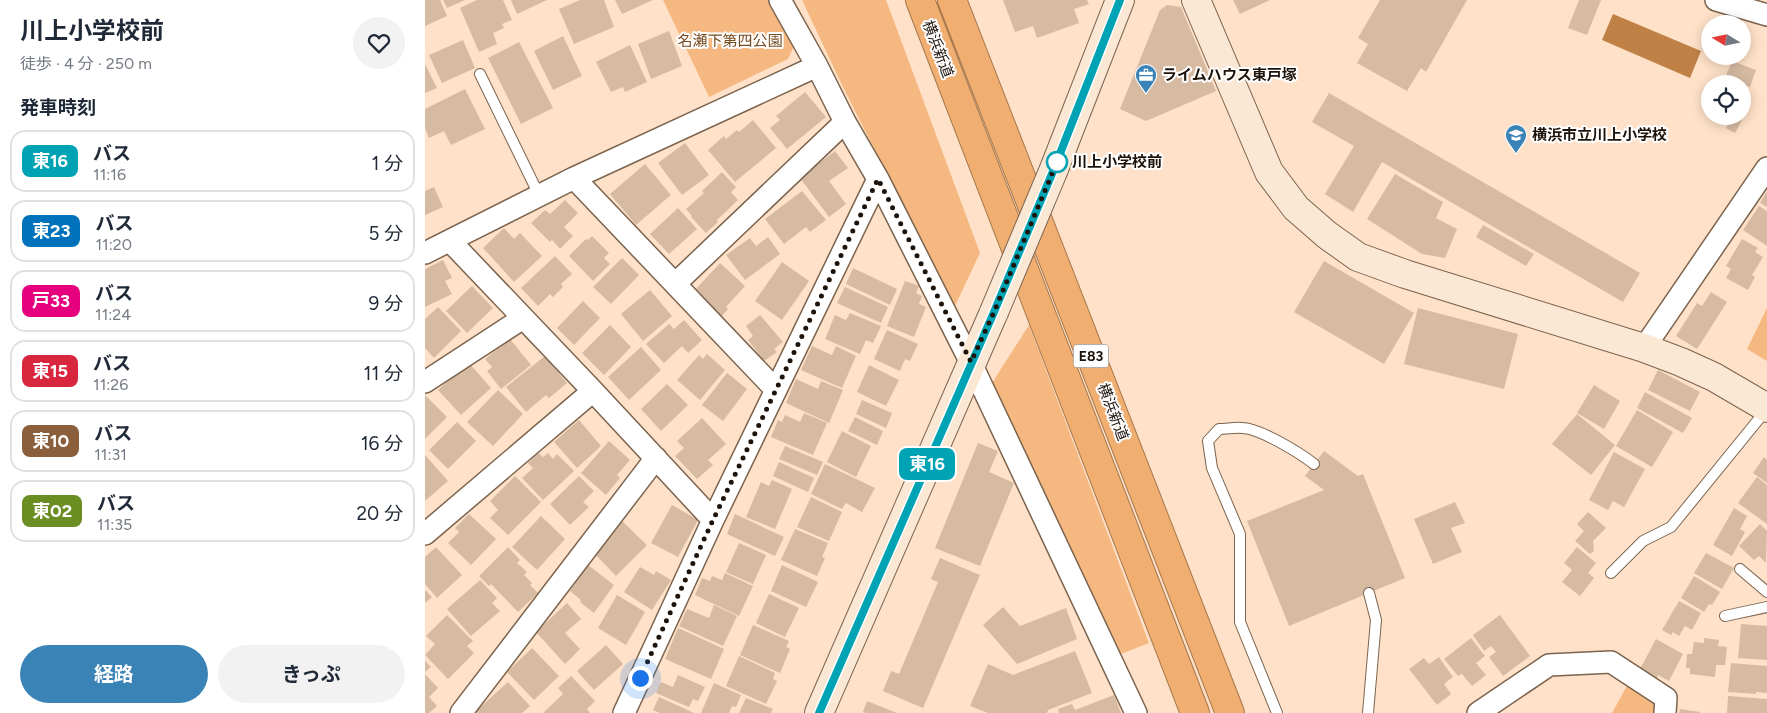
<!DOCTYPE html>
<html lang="ja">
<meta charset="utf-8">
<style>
:root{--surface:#fff;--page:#f2f2f3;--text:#1f2937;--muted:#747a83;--line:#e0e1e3;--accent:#3a83b7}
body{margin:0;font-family:Figtree,"Noto Sans JP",sans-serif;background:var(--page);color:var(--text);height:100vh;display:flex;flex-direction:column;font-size:19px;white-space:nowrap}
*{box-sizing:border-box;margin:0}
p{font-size:16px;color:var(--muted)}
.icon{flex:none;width:28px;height:28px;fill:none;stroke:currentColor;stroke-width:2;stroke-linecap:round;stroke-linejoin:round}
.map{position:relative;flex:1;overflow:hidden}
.side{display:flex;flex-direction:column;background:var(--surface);width:425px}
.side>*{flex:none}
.badge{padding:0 10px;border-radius:8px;font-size:18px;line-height:32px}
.needle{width:32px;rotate:280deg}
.controls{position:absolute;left:1276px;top:15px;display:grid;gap:10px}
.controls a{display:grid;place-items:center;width:50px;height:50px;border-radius:50%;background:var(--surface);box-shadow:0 2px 12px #0003;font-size:25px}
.you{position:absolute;width:25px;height:25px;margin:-12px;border:4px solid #fff;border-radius:50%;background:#1a73e8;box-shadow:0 0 0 8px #1a73e833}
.map>.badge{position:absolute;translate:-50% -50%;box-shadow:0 0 0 2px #fff}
h2{padding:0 20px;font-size:19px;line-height:45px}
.round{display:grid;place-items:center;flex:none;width:52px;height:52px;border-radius:26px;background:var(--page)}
.summary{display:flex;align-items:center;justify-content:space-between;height:85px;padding:0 20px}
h1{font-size:24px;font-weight:700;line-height:38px}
.button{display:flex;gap:10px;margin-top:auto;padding:10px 20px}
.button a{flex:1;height:58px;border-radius:30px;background:var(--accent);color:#fff;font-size:20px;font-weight:700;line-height:58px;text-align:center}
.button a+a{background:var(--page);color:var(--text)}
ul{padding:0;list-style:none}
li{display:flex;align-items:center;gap:15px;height:62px;margin:0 10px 8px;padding:0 10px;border:2px solid var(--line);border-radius:15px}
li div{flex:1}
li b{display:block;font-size:19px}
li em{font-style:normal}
li .badge{min-width:55px;font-weight:700;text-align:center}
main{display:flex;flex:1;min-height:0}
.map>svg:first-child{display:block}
</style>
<main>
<section class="side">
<div class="summary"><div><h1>川上小学校前</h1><p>徒歩 · 4 分 · 250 m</p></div><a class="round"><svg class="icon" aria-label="heart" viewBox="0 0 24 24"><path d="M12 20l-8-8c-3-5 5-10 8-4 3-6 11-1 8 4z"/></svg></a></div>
<h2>発車時刻</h2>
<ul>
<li><span class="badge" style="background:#00a3b4;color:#fff">東16</span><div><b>バス</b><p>11:16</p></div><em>1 分</em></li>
<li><span class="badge" style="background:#0072bc;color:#fff">東23</span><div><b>バス</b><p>11:20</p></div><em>5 分</em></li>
<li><span class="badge" style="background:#e6007e;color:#fff">戸33</span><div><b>バス</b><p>11:24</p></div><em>9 分</em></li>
<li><span class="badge" style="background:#d7263d;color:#fff">東15</span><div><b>バス</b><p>11:26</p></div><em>11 分</em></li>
<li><span class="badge" style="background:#8b5e3c;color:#fff">東10</span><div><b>バス</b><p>11:31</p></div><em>16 分</em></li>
<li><span class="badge" style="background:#6b8e23;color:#fff">東02</span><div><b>バス</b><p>11:35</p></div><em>20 分</em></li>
</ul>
<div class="button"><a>経路</a><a>きっぷ</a></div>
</section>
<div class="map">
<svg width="1342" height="713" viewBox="0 0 1342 713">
<rect width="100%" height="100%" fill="#fee1c8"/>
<path fill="#f6b881" d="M238 0H346L369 46 363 59 284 97Z
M377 0H461L555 253 529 308 416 83Z
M1342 308V361L1322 349Z
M604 325 724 643 696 654 567 383Z
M1203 684 1231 702 1230 713H1187Z"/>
<path fill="#bf8146" d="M1188 14 1276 51 1265 78 1177 40Z"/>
<path fill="#d6baa2" d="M0 0H15L22 16 0 26Z
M18 0H40L22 8Z
M52 0H78L87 20 77 24 79 28 68 33 72 44 54 52 35 8Z
M86 0H122L92 14Z
M155 0H179L189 27 149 44 134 9Z
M190 0H228L197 14Z
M578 0H662L664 4 649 9 654 23 612 38 608 26 590 32Z
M808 0H845L815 14Z
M955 0H1042L1001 72 996 68 982 91 932 63 943 44 933 38Z
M1154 0H1176L1162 35 1143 28Z
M742 5 756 7 791 91 721 121 695 109 735 10Z
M244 31 257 66 226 79 213 44Z
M138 36 157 76 128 90 109 51Z
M38 40 50 68 17 83 4 55Z
M94 42 128 108 96 124 63 58Z
M205 45 222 82 200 92 198 87 186 92 171 62Z
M1307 61 1331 70 1325 87 1300 78Z
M0 64 12 88 0 93Z
M40 89 60 129 26 145 19 131 4 138 0 128V109Z
M380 92 401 117 362 149 345 128 355 120 351 116Z
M904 93 1215 273 1198 302 957 162 928 212 900 194 929 146 887 122Z
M1318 101 1325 105 1310 133 1301 128 1307 116H1318Z
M328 120 351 148 310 182 283 150 299 136 301 139 312 130 314 132Z
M260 143 284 175 257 195 233 163Z
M410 151 423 168 404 181 421 204 404 217 375 178Z
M220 164 246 195 211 225 185 194Z
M297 172 311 187 306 192 313 200 292 220 293 222 281 233 266 217 267 216 261 209 279 193 277 191Z
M970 174 1018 202 1011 218 1032 229 1020 258 997 254 942 219Z
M9 187 18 207 0 215V191Z
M377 191 401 220 385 232 381 227 359 244 340 219Z
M1342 191V207L1335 203Z
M140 200 153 213 139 227 148 236 135 249 127 240 125 242 106 223 120 210 125 214Z
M1334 206 1342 211V246L1318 230Z
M253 208 272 229 244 254 225 234Z
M1058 225 1109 254 1101 266 1051 237Z
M79 228 89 239 95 233 117 256 89 282 58 248Z
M167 236 184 253 179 258 185 264 168 281 144 256 161 239 163 240Z
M343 237 355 254 320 280 301 255 325 238 331 246Z
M1317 239 1333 248 1330 252 1338 257 1327 275 1330 277 1323 290 1301 278 1306 269 1301 266Z
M130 256 147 274 136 284 138 287 128 297 125 294 113 306 96 288Z
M197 258 214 275 186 304 168 287Z
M18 260 27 278 20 281 27 294 0 307V269Z
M899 261 989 313 959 364 869 312Z
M357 262 384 281 357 320 330 301Z
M295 263 320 286 301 307 303 309 295 318 277 301 280 298 271 289Z
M428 268 472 289 465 305 421 284Z
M480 281 494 286 491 293 497 296 494 304 501 307 489 337 462 326Z
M47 286 68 308 42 333 21 311Z
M420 287 463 307 456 323 412 303Z
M225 290 247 316 218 341 196 314Z
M1286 292 1302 302 1272 349 1251 336 1272 303 1277 306Z
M158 301 175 318 149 345 132 328Z
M13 307 36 331 9 358 0 348V319Z
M993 308 1093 334 1079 389 979 364Z
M425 313 456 326 448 343 441 340 435 354 400 339 410 315 421 320Z
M335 315 358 342 349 349 352 352 339 361 323 340 328 336 321 326Z
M259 320 277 340 263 353 257 346 239 363 221 344 244 324 249 329Z
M185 325 206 347 179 375 157 353Z
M462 330 493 344 485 361 480 359 475 371 449 359Z
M85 339 106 365 76 389 62 371 67 367 60 359Z
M387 346 407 355 411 346 431 356 417 388 376 370Z
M216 347 236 370 204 400 183 377Z
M282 354 300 370 275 400 252 380 274 355 278 359Z
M120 356 142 383 124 398 121 395 101 412 81 387Z
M43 362 66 388 36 415 13 390Z
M444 365 474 380 461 406 432 392Z
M1233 370 1275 392 1265 411 1223 390Z
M302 373 322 389 298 421 277 405Z
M371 379 393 389 396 381 418 390 404 423 361 403Z
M242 384 263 405 236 431 216 409Z
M1169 385 1195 401 1179 429 1152 413Z
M73 390 98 414 68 446 42 422Z
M1220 392 1267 418 1258 433 1212 408Z
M0 395 22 417 0 439Z
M437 400 467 413 461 428 431 414Z
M1212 410 1248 432 1227 467 1191 446Z
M379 413 402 423 388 455 346 437 353 420 357 422 360 415 375 422Z
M1152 414 1190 445 1166 475 1127 444Z
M430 417 458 431 452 445 423 431Z
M277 418 301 444 283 460 288 465 272 479 250 456 259 448 252 441Z
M154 420 176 446 152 468 129 442Z
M32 422 51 441 23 469 4 450Z
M417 431 446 446 431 477 402 462Z
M184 441 205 460 192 475 195 478 181 495 156 473Z
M553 443 573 451 564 472 589 483 555 566 510 548Z
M360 446 398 462 392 475 354 459Z
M899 451 933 476 938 474 980 578 864 626 822 521 899 490 880 476Z
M1189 452 1220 469 1199 507 1188 501 1183 510 1164 500Z
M113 453 118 457 123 453 128 459 132 454 149 471 118 500 97 478 108 468 103 463Z
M0 455 23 481 0 501Z
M1339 457 1342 460V483L1328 473Z
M354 462 389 478 383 492 348 476Z
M400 464 450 488 437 512 421 503 417 509 386 494Z
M90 476 116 502 83 535 65 518 73 510 65 501Z
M154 476 169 491 158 502 164 507 145 525 125 504Z
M1332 477 1342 485V524L1313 503Z
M347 480 367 489 350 529 321 517 336 482 344 486Z
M386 497 417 512 404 541 372 527Z
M1030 502 1040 523 1026 528 1037 552 1008 564 989 519Z
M247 505 273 520 253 557 226 543Z
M1309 508 1322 516 1315 529 1320 532 1307 556 1288 545Z
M1163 512 1181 528 1168 541 1169 551 1165 554 1150 541 1159 531 1152 524Z
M44 514 71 539 46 565 23 543 34 532 30 528Z
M310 514 359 537 350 556 302 534Z
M116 516 140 539 112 570 87 547Z
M196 520 222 545 191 576 166 550Z
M1335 524 1342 531 1341 563 1334 556 1329 560 1314 546Z
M370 529 403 543 397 557 400 558 392 576 356 560Z
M314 543 341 555 328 584 301 572Z
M11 547 37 575 12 598 0 584V557Z
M83 547 95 560 92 563 102 572 99 575 107 583 105 585 113 593 93 612 66 584 64 586 54 576Z
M1152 547 1171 563 1163 573 1169 578 1155 596 1137 582 1147 570 1139 563Z
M1281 553 1309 568 1297 589 1269 573Z
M515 558 555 575 498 708 458 691 466 671 474 674 513 582 506 579Z
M163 565 189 585 169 613 155 602 156 600 145 591Z
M357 565 393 582 381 607 346 591Z
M215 567 229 575 231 571 246 580 227 610 199 592Z
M300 573 328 586 314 616 270 595 277 578 285 581 287 576 297 580Z
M1269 576 1295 592 1287 605 1284 604 1279 612 1256 598Z
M55 580 72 598 67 603 75 611 46 636 22 609Z
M0 590 7 597 0 603Z
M344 594 374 608 360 637 331 623Z
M192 595 220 612 201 645 173 628Z
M1254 601 1276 613 1267 630 1260 626 1254 636 1248 632 1246 635 1237 630Z
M142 603 156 619 140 633 155 649 140 664 111 632Z
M289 605 312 616 298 646 254 626 262 609 284 618Z
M578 607 595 626 641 608 652 639 592 664 558 625Z
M22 615 48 641 42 646 49 653 23 679 0 655 10 644 1 636Z
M1075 615 1105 656 1078 676 1064 657 1071 652 1066 646 1059 651 1048 635Z
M1316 624 1342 626V660L1313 658Z
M328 625 364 641 361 647 365 649 355 673 315 655Z
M253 628 299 649 286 679 240 659Z
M1046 638 1060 656 1051 663 1061 675 1047 686 1037 674 1033 676 1019 659Z
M1279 638 1294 640 1293 646 1302 647 1300 665H1291L1290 677 1265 674V668H1261L1262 654H1267L1269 642 1279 643Z
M1231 639 1258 654 1244 681 1233 675 1232 678 1215 669Z
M181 645 198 664 169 690 152 671Z
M107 648 134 676 109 700 82 672Z
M650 651 667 693 623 710 622 713H563L545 706 563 664 588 675Z
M314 656 350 673 348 679 352 681 341 704 301 686Z
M1014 657 1028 677 1019 684 1026 694 1012 705 984 669 999 658 1004 664Z
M0 661 6 667 0 672Z
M1306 663 1342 666V693L1331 692V694L1303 692Z
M0 674 13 688 4 697 12 706 4 713H0Z
M253 675 280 687 273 701 268 699 264 707 231 693 236 682 248 687Z
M146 676 170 701 162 709 165 713H118L138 694 133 688Z
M83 682 105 706 97 713H53L51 711Z
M289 683 316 695 311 707 307 706 304 713H276Z
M689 695 696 713H634L633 709 647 704 650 710Z
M1303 696 1342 699V713H1302Z
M234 697 269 713H235L228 710Z
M321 698 348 709 346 713H314Z
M442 701 472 713H441L438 712Z
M1255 709 1275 712V713H1254Z"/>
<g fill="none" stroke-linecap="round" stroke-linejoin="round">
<g stroke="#7b634d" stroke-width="12">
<path id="lane" d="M55 74 114 195
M1315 569 1342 592
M1186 573 1218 541 1246 527 1342 409
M1300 616 1342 607
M852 713 815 622V534L787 468 783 441 794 429C802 429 810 427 818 428 836 429 875 453 889 464
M943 713 951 620 944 593"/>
</g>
<g stroke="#7b634d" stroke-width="24">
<path id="street" d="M355 0 392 66 420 122 453 179 546 363 711 713
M1291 0 1342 15
M149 178 351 390
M25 241 168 391 288 520
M0 253 149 178 392 66
M250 284 420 122
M1219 348 1342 168
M0 382 98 318
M0 534 168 391
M36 713 231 458
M199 713 288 520 453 179
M1053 713 1124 665 1186 662 1241 698 1240 713"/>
</g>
<g stroke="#7b634d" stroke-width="30">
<path id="secondary" d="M771 0 844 172 871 208 902 235 933 257 980 274 1219 348 1256 362 1289 377 1342 408
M629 169 695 0
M394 713 569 312"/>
</g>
<g stroke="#a6784d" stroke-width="30">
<path id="highway" d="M495 0 770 713
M527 0 805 713"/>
</g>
<use href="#lane" stroke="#fff" stroke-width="10"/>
<use href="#street" stroke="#fff" stroke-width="21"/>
<use href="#secondary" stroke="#fae7d4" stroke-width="28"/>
<use href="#highway" stroke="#f0ae71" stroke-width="28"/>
<g stroke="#7b634d" stroke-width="30" stroke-linecap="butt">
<path id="secondary-bridge" d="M569 312 629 169"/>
</g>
<use href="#secondary-bridge" stroke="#fae7d4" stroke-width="28"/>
</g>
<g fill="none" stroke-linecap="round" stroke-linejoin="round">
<g stroke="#fff" stroke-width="11">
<path id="line" d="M394 713 569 312 629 169 695 0"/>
</g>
<use href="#line" stroke="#00a3b4" stroke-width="8"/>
<path stroke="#1d130a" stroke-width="5" stroke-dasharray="0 9" d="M215 678 288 520 453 179 546 362 569 312 632 162"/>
</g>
<defs>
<g id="office-pin" transform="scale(1.125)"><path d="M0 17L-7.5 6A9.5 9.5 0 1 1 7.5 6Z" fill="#3a83b7" stroke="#fff"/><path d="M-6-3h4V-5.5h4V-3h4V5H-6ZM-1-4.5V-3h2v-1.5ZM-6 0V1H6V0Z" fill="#fff"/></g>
<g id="school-pin" transform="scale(1.125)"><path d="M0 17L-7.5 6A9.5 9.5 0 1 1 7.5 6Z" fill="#3a83b7" stroke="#fff"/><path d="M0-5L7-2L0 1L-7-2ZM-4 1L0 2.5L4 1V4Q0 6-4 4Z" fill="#fff"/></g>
</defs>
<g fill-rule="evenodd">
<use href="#office-pin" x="721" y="75"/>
<use href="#school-pin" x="1091" y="135"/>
</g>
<circle fill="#fff" stroke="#00a3b4" stroke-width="2.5" cx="632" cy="162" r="10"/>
<g text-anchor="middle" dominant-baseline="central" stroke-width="4" stroke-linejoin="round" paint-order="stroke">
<rect fill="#fff" stroke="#615a54" stroke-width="1" x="648.5" y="344.5" width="35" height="23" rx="4"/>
<g font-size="14" font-weight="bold" fill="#1d130a">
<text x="666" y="356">E83</text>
</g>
<g font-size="15" fill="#784c21" stroke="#fff">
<text x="305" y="41">名瀬下第四公園</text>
</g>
<g font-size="15" fill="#1d130a" stroke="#fff">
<text transform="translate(513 49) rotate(69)">横浜新道</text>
<text transform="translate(688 412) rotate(69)">横浜新道</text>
</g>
<g font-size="15" font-weight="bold" fill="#1d130a" stroke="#fff" text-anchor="start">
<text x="737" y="75">ライムハウス東戸塚</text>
<text x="1107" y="135">横浜市立川上小学校</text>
</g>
<g font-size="15" font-weight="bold" fill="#1d130a" stroke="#fff" text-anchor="start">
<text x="647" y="162">川上小学校前</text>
</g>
</g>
</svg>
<div class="controls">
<a><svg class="needle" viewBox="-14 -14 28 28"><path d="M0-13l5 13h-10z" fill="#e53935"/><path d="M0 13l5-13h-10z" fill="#747a83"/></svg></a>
<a><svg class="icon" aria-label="locate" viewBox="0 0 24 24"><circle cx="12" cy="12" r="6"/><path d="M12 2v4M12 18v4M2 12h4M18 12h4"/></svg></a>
</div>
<div class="you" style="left:215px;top:678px"></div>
<b class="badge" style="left:502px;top:464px;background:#00a3b4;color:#fff">東16</b>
</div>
</main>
